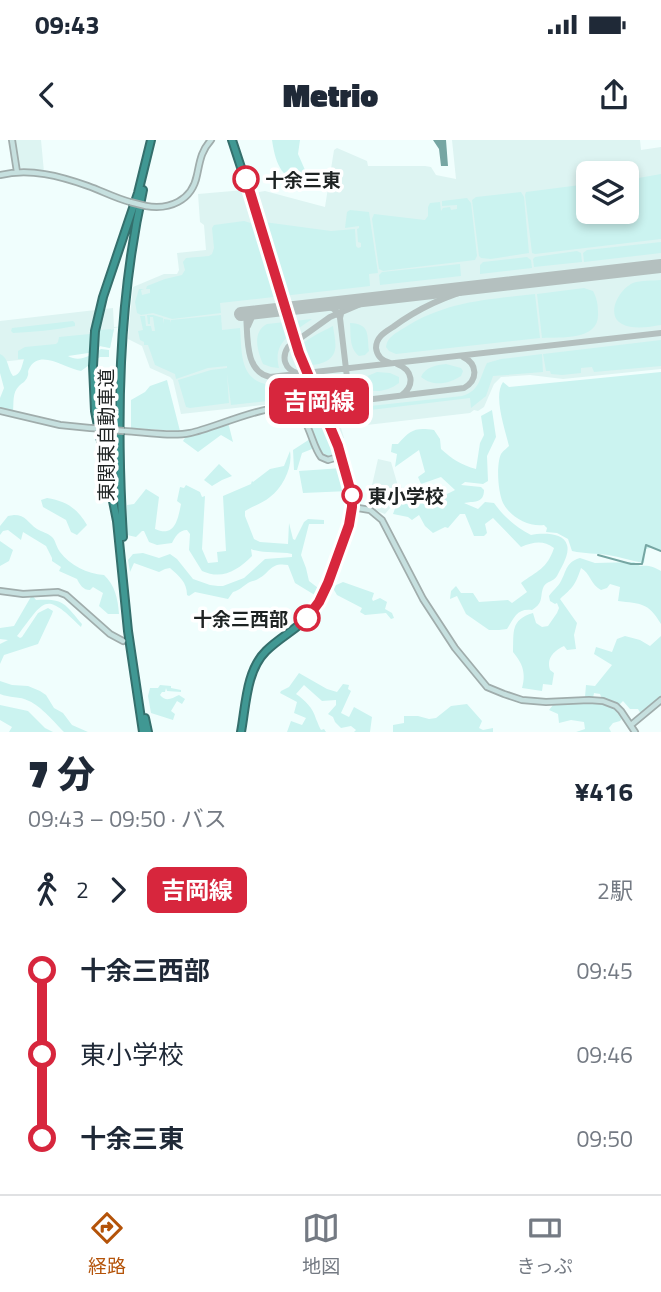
<!DOCTYPE html>
<html lang="ja">
<meta charset="utf-8">
<style>
:root{--surface:#fff;--page:#f2f2f3;--text:#1f2937;--muted:#747a83;--line:#e0e1e3;--accent:#b45309}
body{margin:0;font-family:"Titillium Web","Noto Sans JP",sans-serif;background:var(--page);color:var(--text);height:100vh;display:flex;flex-direction:column;font-size:26px;white-space:nowrap}
*{box-sizing:border-box;margin:0}
p{font-size:23px;color:var(--muted)}
.icon{flex:none;width:38px;height:38px;fill:none;stroke:currentColor;stroke-width:2;stroke-linecap:round;stroke-linejoin:round}
.map{position:relative;height:592px;overflow:hidden}
.side{display:flex;flex-direction:column;background:var(--surface);flex:1}
.side>*{flex:none}
.badge{padding:0 14px;border-radius:10px;font-size:24px;line-height:46px}
.tools{position:absolute;left:576px;top:21px;display:grid;gap:14px}
.tools a{display:grid;place-items:center;width:63px;height:63px;border-radius:10px;background:var(--surface);box-shadow:0 4px 10px #0003;font-size:35px}
.map>.badge{position:absolute;translate:-50% -50%;box-shadow:0 0 0 4px #fff}
.legs{display:flex;align-items:center;gap:10px;height:77px;padding:0 28px;font-size:23px}
.legs p{margin-inline-start:auto}
.overview{display:flex;align-items:center;justify-content:space-between;height:119px;padding:0 28px}
h1{font-size:38px;font-weight:800;line-height:52px}
ul{padding:0 28px;list-style:none}
li{display:flex;align-items:center;gap:24px;height:84px;font-size:26px}
li i{display:grid;place-items:center;width:10px;height:100%;margin:0 9px;background:currentColor}
li i::after{content:'';width:18px;height:18px;margin:-9px;border:5px solid;border-radius:50%;background:var(--surface)}
li p{margin-inline-start:auto}
li:first-child i{background:linear-gradient(#0000 50%,currentColor 0)}
li:last-child i{background:linear-gradient(currentColor 50%,#0000 0)}
.status{display:flex;justify-content:space-between;align-items:center;height:49px;padding:0 35px;background:var(--surface);direction:ltr}
.status svg{height:19px;fill:currentColor}
header{display:flex;justify-content:space-between;align-items:center;height:91px;padding:0 28px;background:var(--surface);font-size:32px;font-weight:800}
.tabs{display:flex;justify-content:space-around;align-items:center;height:98px;border-top:2px solid var(--line);background:var(--surface);font-size:19px;color:var(--muted)}
.tabs a{display:grid;justify-items:center;gap:4px}
.tabs .active{color:var(--accent)}
.map>svg:first-child{display:block}
</style>
<div class="status"><b>09:43</b><svg viewBox="0 0 49 12"><path d="M0 12V9h3v3zM5 12V6h3v6zM10 12V3h3v9zM15 12V0h3v12zM26 1h20v11H26zM47 4h2v5h-2z"/></svg></div>
<header><svg class="icon" aria-label="back" viewBox="0 0 24 24"><path d="M15 5l-7 7 7 7"/></svg>Metrio<svg class="icon" aria-label="share" viewBox="0 0 24 24"><path d="M12 15V3M7 8l5-5 5 5M5 13v7h14v-7"/></svg></header>
<div class="map">
<svg width="661" height="592" viewBox="0 0 661 592">
<rect width="100%" height="100%" fill="#f0fefd"/>
<path fill="#ddf4f2" fill-rule="evenodd" d="M14 0H41L44 32 19 28Z
M452 0H640L641 10 661 7V229L563 239 530 235 501 237 494 244 484 267 478 271 474 270 470 273 341 288 344 298 341 299 321 252 281 263 181 274 173 240 170 237 150 228 142 206 128 199 129 186 114 188 110 208 100 206 95 212 0 222V181L113 168 114 187 129 186 133 147 164 134H177L179 130 177 113 206 110 204 85 200 82 198 54 244 50 254 81 262 78 256 57 259 52 265 51 325 67 334 10 337 8 367 21 368 26H425L431 27 436 35 456 39ZM588 33H626V72H588Z
M378 319 391 322 398 346 401 345 405 358 396 361 385 374 367 367Z"/>
<path fill="#cbf3f0" d="M272 0H300L298 14 312 46 307 49C282 37 276 27 272 0Z
M661 34V99L535 114 532 113 525 55 526 52 588 44V72H626L627 40Z
M521 52 524 57 529 113 491 119 481 118 479 116 472 60 476 57Z
M467 58 471 63 477 116 475 120 383 131 379 129 372 79 374 74 425 80 428 76V67L430 63 440 62 441 71 443 68 450 67 451 70 457 69V65L442 66V61Z
M350 70 369 72 378 133 369 134 370 146 220 163 221 173 172 179 153 173 141 175 137 173 135 162 139 149H144L141 150 142 155 150 153V149H146L147 146 165 139 182 135 185 130 183 122 186 118 209 116 212 114 214 108 212 88 214 85 244 81 254 84H257L269 121 276 119 264 82 331 91 355 89 356 106 358 108 361 107V103L358 102 357 89 359 88V86L345 88 347 72Z
M661 102V113L584 122 583 113 587 110Z
M577 111 581 113 582 122 534 127 533 119 535 117Z
M527 117 531 120 532 128 480 134V125L483 122Z
M460 124 461 136 380 145 379 135 382 132Z
M661 140V185C649 187 633 190 622 184 605 175 619 149 633 143 641 140 652 141 661 140Z
M584 148 593 151C597 158 598 165 598 173 600 201 561 197 542 198L537 154Z
M535 154 540 198 396 214 389 211 386 207C387 197 396 193 404 188 447 161 486 160 535 154Z
M147 175H153L163 178 164 184V179L170 180 171 183V180L221 175 222 190 240 188C242 212 239 241 270 245L271 259 268 261 231 265 227 234 229 263 190 268 186 267 178 240 211 230 227 228V226L208 228 176 239 175 234 155 225 148 205H144V202L140 200 138 191 143 190 140 176H145L146 186H151L152 191H155L153 177H150V184H148Z
M312 179C293 193 272 201 279 228L271 227 263 224C257 210 252 192 267 184Z
M73 181 75 183V186C54 190 34 192 13 193L11 191 12 188Z
M350 183C370 184 367 194 369 211L365 215 359 216C349 208 351 195 350 183Z
M333 186C334 195 338 207 333 215 328 224 310 227 301 224 295 221 296 220 293 215 300 201 320 193 333 186Z
M111 189V190L114 189 110 208 100 206 95 212 68 216C80 223 91 215 101 209L109 210V217H100L81 231C66 229 41 209 30 227 26 234 30 231 27 238 24 243 23 242 19 246 12 253 14 262 13 272L0 269V258L4 248 0 233V214C9 218 7 228 13 236 21 235 22 225 24 219H18V211L25 207 56 204 58 202 59 197 100 193V190Z
M661 200V226L594 232 592 227 581 228V233L562 235 551 234 550 231H546L543 214Z
M542 214 543 232 493 236 486 256 471 268 470 258 337 274 333 276 330 269 327 253 324 250C307 251 292 257 276 258L273 256 272 245 324 239 335 241 348 261 361 267 462 256C480 251 480 237 487 223L501 219Z
M446 224 461 228 463 231 461 236C449 244 433 247 421 237 425 227 436 225 446 224Z
M377 232 390 233 399 237V243C387 252 372 254 359 246L358 241 365 237Z
M661 232V411L653 407 646 409 644 423C632 421 620 417 608 415 596 413 585 414 572 411L568 399 557 393 546 392 547 388 544 385C529 387 511 378 503 363 498 352 496 325 501 314 502 312 507 308 509 306 505 289 493 256 503 242L509 247Z
M167 240 180 291 131 288V260L145 252 150 246Z
M305 257 309 271 315 269 327 288 337 311 336 315C323 320 323 310 315 304L316 300C309 284 305 268 286 265V263Z
M492 270 496 297 487 316 488 341 483 344 465 342 461 345 481 347 484 350C484 364 473 361 464 363L478 369 485 362 494 363C504 377 516 387 531 395 541 393 564 392 567 405 570 414 561 428 557 436 553 442 547 441 544 446 539 456 545 462 532 470 517 468 514 478 507 489L499 490H489L466 474 457 456 450 459 451 451 456 446 461 453H473L479 462 508 460 512 463 527 452 521 443C537 431 547 429 554 408 543 400 534 402 521 407L493 378 485 384 487 393 484 396H474L465 374H460L448 388 445 387 433 393 425 386 419 375 412 380 408 377 393 374 397 363 414 357C428 368 440 357 455 350L441 337 421 344 418 337 425 332 419 310 395 327 397 314 391 312 392 304H398C410 290 415 287 434 290L440 299 441 309C452 319 461 325 476 329L480 303 484 295 481 276Z
M228 282 233 302 221 295 198 312 183 301 186 296Z
M310 299 313 306 312 309 302 313 297 330H294L293 310Z
M290 311C293 327 283 347 270 357 263 363 253 366 245 371V376L254 399 260 402 288 404 289 383 293 399 295 400 304 382 308 379 324 380V384H309L301 415 306 428 309 441 322 451 318 457 295 443 288 425C270 422 271 432 258 439 255 441 251 441 248 443 242 447 240 450 233 452L228 459 195 452 189 456 187 455C187 442 179 436 170 428L165 429 159 432 134 423 130 432 128 420 133 414 143 413 159 418 170 414 177 419 193 439 210 445 218 446H223L244 438 265 419 292 417V414C279 411 263 414 251 409L252 416C237 431 222 440 202 431L189 410 190 394 187 390C179 390 175 397 172 403L157 405 149 402 144 391H142L136 397 127 395V365L134 364 146 349 159 357 155 389C175 398 178 379 181 364L177 361 180 347 184 348 186 345 200 352 202 357 205 356 202 409 208 423 218 422 217 412 226 411 223 356 251 344 252 341 253 342 270 329 284 326Z
M219 324 232 336 222 340 212 346 204 340Z
M342 328 349 351 303 353 299 331Z
M47 358C66 361 77 368 87 385L77 395 71 392 66 380 43 367 41 360Z
M14 375C26 375 28 383 37 389 42 392 48 393 52 397 56 401 56 407 60 412 70 425 87 434 104 435 115 445 118 459 119 474H108L99 466 103 453 93 447 90 450C83 450 80 445 77 439L59 431 61 427 52 421V418L46 406 23 392 21 400 8 390 3 391 0 395V386L8 376Z
M0 401 13 410 9 421 0 426Z
M580 418 595 423 634 422 640 426C648 425 653 426 661 431V484C648 462 641 464 618 461L620 447 610 444 607 448 601 450C591 445 590 433 581 428 575 446 573 447 560 459L577 483 574 495 576 509 567 510 564 506C554 511 546 518 550 530L554 533 552 545 543 544 542 551 522 548C526 533 523 524 513 512 514 492 510 480 533 473L536 483 542 487 548 486 557 473 559 468 557 463 555 464 550 461 549 456C552 451 558 447 561 441 567 430 566 422 580 418Z
M343 442 374 453 372 459 373 461 380 458 387 462 385 469 392 473 394 478 391 479 386 473 365 475 360 472 362 468 337 455 334 450V446Z
M32 455 36 460C64 458 65 464 82 484L81 487C44 450 45 460 17 496L20 498 22 497 38 473 48 468 53 471 52 474 38 504 4 515 0 524V504L8 500 0 499V488L14 486Z
M625 496 640 500 650 506 661 496V563L651 567 641 574 638 569H630L623 561 618 566 602 559 600 554 594 553 593 558 585 557 586 545 595 546 612 525 594 514 596 507 612 512 617 499Z
M299 533 327 549 337 552 343 544 349 545 348 549 351 551 341 573 349 577 354 567 372 577 370 592H354L356 590 351 586 341 588 335 582 333 577 328 574 336 565V560L322 561 304 545 296 554C305 560 313 568 316 579 318 583 319 587 321 590L324 589 326 592H287L291 581 302 585 306 578 294 573 297 562 280 553 281 551 289 547Z
M0 541 12 545 28 546 40 551 46 555 54 568 63 573 72 585 88 592H64C55 583 41 566 29 561 20 556 9 558 0 554Z
M160 545 171 546V548L181 550V552L167 551 166 548 165 552H162L160 555C166 562 171 559 179 555L185 559 182 564 177 561 171 571 175 574 173 580 151 573 148 556 150 548H158Z
M595 562 615 568 623 577 620 581 613 583 609 588 611 592H576L585 589 584 582 571 580 559 583 558 574 549 570 553 565Z
M467 564 482 581 479 588 483 590 493 588V592H393V585L404 583V576H418L429 579 436 578 451 566Z
M0 565 28 571 45 588 53 592H9L12 587 0 580Z"/>
<path fill="#76a6a3" d="M433 0H446L448 26H441L439 9Z"/>
<g fill="none" stroke-linecap="round" stroke-linejoin="round">
<path stroke="#76a6a3" stroke-width="2" d="M598 415 631 424H642L646 405 661 411"/>
<path stroke="#b4c0bf" stroke-width="6" d="M389 157C371 159 343 156 340 178L348 246 354 256 365 260 464 248C478 240 478 224 463 217
M325 165 334 169 339 176
M246 174C248 195 244 232 270 237L661 193
M248 186 252 177 261 172
M390 223C383 221 377 217 376 208 376 197 385 192 393 187 420 167 447 155 479 147
M397 224C413 230 415 245 402 255
M297 233C285 229 281 218 288 207L330 177 363 163"/>
<path stroke="#b4c0bf" stroke-width="14" d="M241 174 661 126"/>
<path stroke="#c6d2d1" stroke-width="6" stroke-dasharray="6 3" stroke-linecap="butt" d="M271 119 299 213 316 255"/>
<g stroke="#a0adac" stroke-width="8">
<path id="secondary" d="M12 0 17 32
M0 35C30 28 60 36 88 46 102 51 115 58 130 62
M146 66C169 70 192 61 197 35 200 21 201 11 211 0
M0 271 60 285 90 288
M124 291C144 292 171 297 190 293 213 289 275 259 294 270 310 279 311 304 321 317L328 320 341 316
M352 367 370 370 382 380 423 459 455 508 487 547 504 554 522 560 546 562 589 560 603 561 616 566 621 571 635 592
M0 451 23 454 58 452 66 455 110 494 123 501
M631 585 661 560"/>
</g>
<g stroke="#346f6c" stroke-width="10">
<path id="highway" d="M232 0 271 119
M123 397C116 281 118 163 143 50
M145 578 148 592
M143 592 128 491 117 381 95 271 93 226 95 191 103 157 138 53 151 0
M241 592C246 565 246 531 266 511 280 497 299 488 312 473 324 457 330 438 337 419 343 403 351 385 352 368 354 336 328 284 316 255"/>
</g>
<use href="#secondary" stroke="#c6e0df" stroke-width="4.5"/>
<use href="#highway" stroke="#409893" stroke-width="6"/>
<g stroke="#a0adac" stroke-width="8" stroke-linecap="butt">
<path id="secondary-bridge" d="M130 62 146 66
M90 288 107 289
M112 290 124 291"/>
</g>
<use href="#secondary-bridge" stroke="#c6e0df" stroke-width="4.5"/>
</g>
<g fill="none" stroke-linecap="round" stroke-linejoin="round">
<g stroke="#fff" stroke-width="16">
<path id="line-1" d="M246 39 299 213 338 306 352 356V367L349 385 328 443 319 462 307 478"/>
</g>
<use href="#line-1" stroke="#d7263d" stroke-width="10"/>
</g>
<g fill="#fff" stroke="#d7263d" stroke-width="3.5">
<circle cx="246" cy="39" r="12"/>
<circle cx="352" cy="355" r="9"/>
<circle cx="307" cy="478" r="12"/>
</g>
<g text-anchor="middle" dominant-baseline="central" stroke-width="7" stroke-linejoin="round" paint-order="stroke">
<g font-size="19" font-weight="bold" fill="#1e2323" stroke="#fff" text-anchor="start">
<text x="265" y="39">十余三東</text>
<text x="368" y="355">東小学校</text>
<text x="288" y="478" text-anchor="end">十余三西部</text>
</g>
<g font-size="19" fill="#1e2323" stroke="#fff">
<text transform="translate(105 295) rotate(-90)">東関東自動車道</text>
</g>
</g>
</svg>
<div class="tools">
<a><svg class="icon" aria-label="layers" viewBox="0 0 24 24"><path d="M12 4l9 5-9 5-9-5zM3 14l9 5 9-5"/></svg></a>
</div>
<b class="badge" style="left:319px;top:261px;background:#d7263d;color:#fff">吉岡線</b>
</div>
<section class="side">
<div class="overview"><div><h1>7 分</h1><p>09:43 – 09:50 · バス</p></div><b>¥416</b></div>
<div class="legs"><svg class="icon" aria-label="walk" viewBox="0 0 24 24"><circle cx="13" cy="4" r="2"/><path d="M13 8l-2 6 4 7M11 14l-3 7M7 12l3-4h3l4 4"/></svg>2<svg class="icon" aria-label="forward" viewBox="0 0 24 24"><path d="M9 5l7 7-7 7"/></svg><b class="badge" style="background:#d7263d;color:#fff">吉岡線</b><p>2駅</p></div>
<ul>
<li><i style="color:#d7263d"></i><b>十余三西部</b><p>09:45</p></li>
<li><i style="color:#d7263d"></i><span>東小学校</span><p>09:46</p></li>
<li><i style="color:#d7263d"></i><b>十余三東</b><p>09:50</p></li>
</ul>
</section>
<nav class="tabs">
<a class="active"><svg class="icon" aria-label="directions" viewBox="0 0 24 24"><path d="M12 3l9 9-9 9-9-9zM9 14v-3h6M13 9l2 2-2 2"/></svg>経路</a>
<a><svg class="icon" aria-label="map" viewBox="0 0 24 24"><path d="M3 6l6-2 6 2 6-2v14l-6 2-6-2-6 2zM9 4v14M15 6v14"/></svg>地図</a>
<a><svg class="icon" aria-label="tickets" viewBox="0 0 24 24"><path d="M3 7h18v10H3zM15 7v10"/></svg>きっぷ</a>
</nav>
